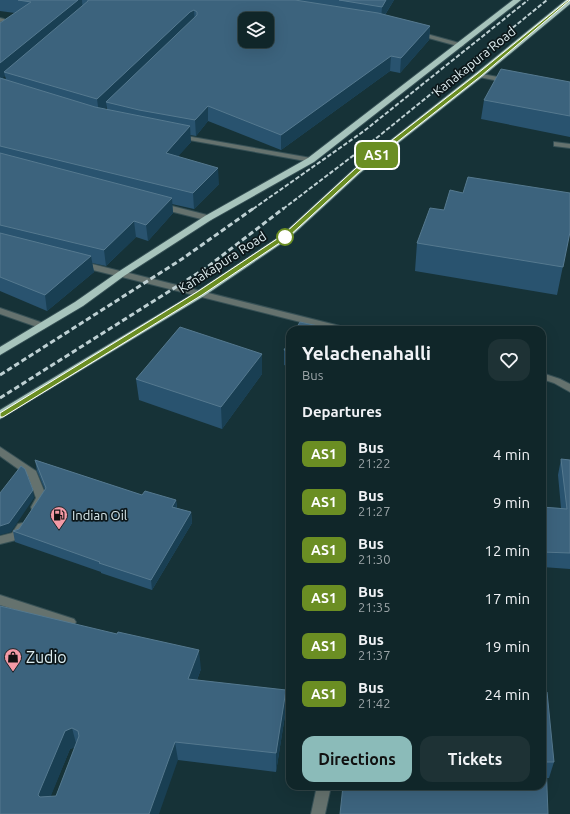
<!DOCTYPE html>
<style>
:root{--surface:#102629;--page:#1e3235;--text:#f1f3f6;--muted:#9ca5a8;--line:#304346;--accent:#8bbbb9}
body{margin:0;font-family:Ubuntu,sans-serif;background:var(--page);color:var(--text);height:100vh;display:flex;flex-direction:column;font-size:15px;white-space:nowrap}
*{box-sizing:border-box;margin:0}
p{font-size:13px;color:var(--muted)}
.icon{flex:none;width:22px;height:22px;fill:none;stroke:currentColor;stroke-width:2;stroke-linecap:round;stroke-linejoin:round}
.map{position:relative;flex:1;overflow:hidden}
.drawer{position:absolute;left:286px;top:326px;width:260px;height:464px;display:flex;flex-direction:column;background:var(--surface);border-radius:12px;box-shadow:0 4px 16px #0002,0 0 0 1px var(--line)}
.drawer>*{flex:none}
.badge{padding:0 8px;border-radius:6px;font-size:14px;line-height:26px}
.buttons{position:absolute;left:238px;top:12px;display:grid;gap:8px}
.buttons a{display:grid;place-items:center;width:36px;height:36px;border-radius:8px;background:var(--surface);box-shadow:0 4px 16px #0002,0 0 0 1px var(--line);font-size:20px}
.map>.badge{position:absolute;translate:-50% -50%;box-shadow:0 0 0 2px #fff}
h2{padding:0 16px;font-size:15px;line-height:36px}
.round{display:grid;place-items:center;flex:none;width:42px;height:42px;border-radius:12px;background:var(--page)}
.overview{display:flex;align-items:center;justify-content:space-between;height:68px;padding:0 16px}
h1{font-size:19px;font-weight:700;line-height:30px}
.action{display:flex;gap:8px;margin-top:auto;padding:8px 16px}
.action a{flex:1;height:46px;border-radius:12px;background:var(--accent);color:#111;font-size:16px;font-weight:700;line-height:46px;text-align:center}
.action a+a{background:var(--page);color:var(--text)}
ul{padding:0;list-style:none}
li{display:flex;align-items:center;gap:12px;height:48px;padding:0 16px}
li div{flex:1}
li b{display:block;font-size:15px}
li em{font-style:normal}
li .badge{min-width:44px;font-weight:700;text-align:center}
.map>svg:first-child{display:block}
</style>
<div class="map">
<svg width="570" height="814" viewBox="0 0 570 814">
<rect width="100%" height="100%" fill="#163237"/>
<g fill="none" stroke-linecap="round" stroke-linejoin="round">
<g stroke="#365055" stroke-width="2">
<path id="service" d="M554 142 570 144V148L554 146Z
M0 308 46 324 48 326 43 329 0 314Z
M0 447 36 471 47 498 40 510H32L31 507 36 498 28 476 0 456Z
M22 523 26 524 28 527 20 539 0 544V536L12 533 18 524Z
M0 595 74 619 76 622 74 625 70 627 0 605Z"/>
</g>
<g stroke="#365055" stroke-width="2">
<path id="minor" d="M0 18 4 19 5 20 0 22Z
M416 31 463 44 464 45 461 47 414 34 413 33Z
M476 73 509 79 513 81 509 83 479 77 475 75Z
M175 134 311 158 315 160 311 162 178 138 174 136Z
M158 204H164L211 216 212 218 211 220H205L158 208 157 206Z
M80 261 124 272 125 274 121 277 77 266 76 264Z
M317 786H331L325 814H311Z"/>
</g>
<g stroke="#365055" stroke-width="2">
<path id="tertiary" d="M121 271 344 327 349 330H332L118 276 117 274Z
M542 373 560 379 570 384V392L554 383 542 379Z"/>
</g>
<g stroke="#365055" stroke-width="2">
<path id="trunk" d="M513 0H521L314 162 211 220 124 276 83 306 0 355V347L75 302 118 272 205 216 308 158Z
M566 0H570V4L482 77 360 173 288 239 204 296 0 419V410L196 292 282 235 354 169 476 73Z"/>
</g>
<use href="#service" fill="#65726e" fill-rule="evenodd"/>
<use href="#minor" fill="#65726e" fill-rule="evenodd"/>
<use href="#tertiary" fill="#65726e" fill-rule="evenodd"/>
<use href="#trunk" fill="#a7c4bc" fill-rule="evenodd"/>
<path stroke="#bed0d3" stroke-width="2" stroke-dasharray="4.5 2" stroke-linecap="butt" d="M253 209 364 131 528 0
M283 209 379 136 547 0"/>
<path stroke="#bed0d3" stroke-width="3" stroke-dasharray="5.5 3" stroke-linecap="butt" d="M0 375 182 259 254 208
M0 398 206 268 284 208"/>
</g>
<path fill="#29536f" fill-rule="evenodd" d="M0 0H394L385 15 430 26 429 40 400 73 390 71 281 150 208 121 196 136 190 135 191 142 178 156 219 184 194 209 172 204 173 213 148 241 136 237 106 266 92 263 94 272 47 311 0 291V23L15 13 0 11ZM5 76 6 79 2 78ZM107 107V110L104 109Z
M570 82V137L481 119 484 100Z
M463 193 570 232 557 295 415 271 417 243 444 210Z
M290 340V367L284 365V350Z
M262 374 222 429 139 400 136 379Z
M290 446V471H286V455Z
M561 459 570 460V569L542 567V507L561 508 558 475Z
M35 460 142 495 176 500 177 508 191 512 192 523 152 590 101 573V572L15 542 13 531 19 529 45 490 37 471Z
M0 606 201 669 197 680 286 690V709L276 772 178 760 0 814ZM75 747 56 796 50 797 70 749Z
M542 691 554 762 549 778H546Z"/>
<path fill="#193f53" d="M78 0H82L83 12 4 72 5 76 0 80V63Z
M386 0H394L381 21 382 7Z
M194 10 195 25 106 102 107 107 99 114 97 99 190 12Z
M430 26 429 40 400 73 401 58Z
M391 56 390 71 281 150V135Z
M208 106V121L196 136 195 120Z
M190 126 191 142 167 169 166 153Z
M218 168 219 184 194 209 193 193Z
M172 198 173 213 148 241 146 225Z
M134 221 136 237 106 266 104 250Z
M91 256 94 272 47 311 45 295Z
M262 354V374L222 429 221 407Z
M33 490 34 498 11 532 0 535V526Z
M176 500 177 511 172 507Z
M191 512 192 523 152 590 151 580Z
M199 650 201 669 190 698 188 679Z
M286 690V709L276 772V753Z
M72 728 77 747 70 749 44 813 38 795 65 731Z
M175 742 178 760 159 814H149Z"/>
<path fill="#3c637d" stroke="#55798f" fill-rule="evenodd" d="M18 0H78L0 63V23L31 2Z
M88 0H295L378 13 430 26 401 58 391 56 281 135 208 106 195 120 139 110 106 102 197 15V12L194 10 190 12 97 99 4 72 88 1ZM245 19H267V41H245Z
M339 0H386L382 7Z
M501 69 570 82V116L484 100Z
M0 78 95 107 190 126 166 153 218 168 193 193 0 146Z
M0 153 172 198 146 225 134 221 104 250 0 225Z
M468 177 570 193V232L563 267 417 243 430 208 444 210 450 190 463 193Z
M0 233 91 256 45 295 0 277Z
M300 322 336 330H295Z
M180 327 262 354 221 407 136 379Z
M290 340V351L284 350Z
M290 446V456L286 455Z
M561 459 570 460V553L542 552V507L567 509Z
M35 460 142 495 145 491 176 500 172 507 191 512 151 580 99 563 100 562 13 531 19 529 46 488Z
M21 466 25 469 33 490 9 523 0 526V493Z
M0 606 117 634 118 632 199 650 188 679 286 690 276 753 175 742 149 814H0ZM72 728 78 731 79 736 56 796 40 797 38 795 65 731Z
M542 691 547 692 554 762H546L548 814H340L343 786H542Z"/>
<path fill="#6b8e23" stroke="#fff" d="M568 0H570L481 76 359 172 287 238 202 295 3 417H0V413L197 292 283 235 355 169 477 74Z"/>
<defs>
<g id="fuel-pin" transform="scale(0.9)"><path d="M0 17L-7.5 6A9.5 9.5 0 1 1 7.5 6Z" fill="#f49aa6" stroke="#0c171a"/><path d="M-5.5-6h7V0h2V4h1.3V-2.5L3-4.5l.8-.8L6-3V5H2.5V1h-1V6h-7ZM-4.2-4.7v3.2H.2V-4.7Z" fill="#111"/></g>
<g id="shop-pin" transform="scale(0.9)"><path d="M0 17L-7.5 6A9.5 9.5 0 1 1 7.5 6Z" fill="#f49aa6" stroke="#0c171a"/><path d="M-5-2.5h2.3a2.7 3.5 0 0 1 5.4 0H5L5.5 6h-11ZM-1.5-2.5h3a1.5 2.3 0 0 0-3 0Z" fill="#111"/></g>
</defs>
<g fill-rule="evenodd">
<use href="#fuel-pin" x="59" y="515"/>
<use href="#shop-pin" x="13" y="657"/>
</g>
<circle fill="#fff" stroke="#6b8e23" stroke-width="2" cx="285" cy="237" r="8"/>
<g text-anchor="middle" dominant-baseline="central" stroke-width="3.5" stroke-linejoin="round" paint-order="stroke">
<g font-size="13" fill="#ddedf0" stroke="#0c171a">
<text transform="translate(474 61) rotate(-39)">Kanakapura Road</text>
<text transform="translate(222 262) rotate(-33)">Kanakapura Road</text>
</g>
<g font-size="13" fill="#ddedf0" stroke="#0c171a" text-anchor="start">
<text x="72" y="515">Indian Oil</text>
</g>
<g font-size="16" fill="#ddedf0" stroke="#0c171a" text-anchor="start">
<text x="26" y="657">Zudio</text>
</g>
</g>
</svg>
<div class="buttons">
<a><svg class="icon" aria-label="layers" viewBox="0 0 24 24"><path d="M12 4l9 5-9 5-9-5zM3 14l9 5 9-5"/></svg></a>
</div>
<b class="badge" style="left:377px;top:155px;background:#6b8e23;color:#fff">AS1</b>
<section class="drawer">
<div class="overview"><div><h1>Yelachenahalli</h1><p>Bus</p></div><a class="round"><svg class="icon" aria-label="heart" viewBox="0 0 24 24"><path d="M12 20l-8-8c-3-5 5-10 8-4 3-6 11-1 8 4z"/></svg></a></div>
<h2>Departures</h2>
<ul>
<li><span class="badge" style="background:#6b8e23;color:#fff">AS1</span><div><b>Bus</b><p>21:22</p></div><em>4 min</em></li>
<li><span class="badge" style="background:#6b8e23;color:#fff">AS1</span><div><b>Bus</b><p>21:27</p></div><em>9 min</em></li>
<li><span class="badge" style="background:#6b8e23;color:#fff">AS1</span><div><b>Bus</b><p>21:30</p></div><em>12 min</em></li>
<li><span class="badge" style="background:#6b8e23;color:#fff">AS1</span><div><b>Bus</b><p>21:35</p></div><em>17 min</em></li>
<li><span class="badge" style="background:#6b8e23;color:#fff">AS1</span><div><b>Bus</b><p>21:37</p></div><em>19 min</em></li>
<li><span class="badge" style="background:#6b8e23;color:#fff">AS1</span><div><b>Bus</b><p>21:42</p></div><em>24 min</em></li>
</ul>
<div class="action"><a>Directions</a><a>Tickets</a></div>
</section>
</div>
